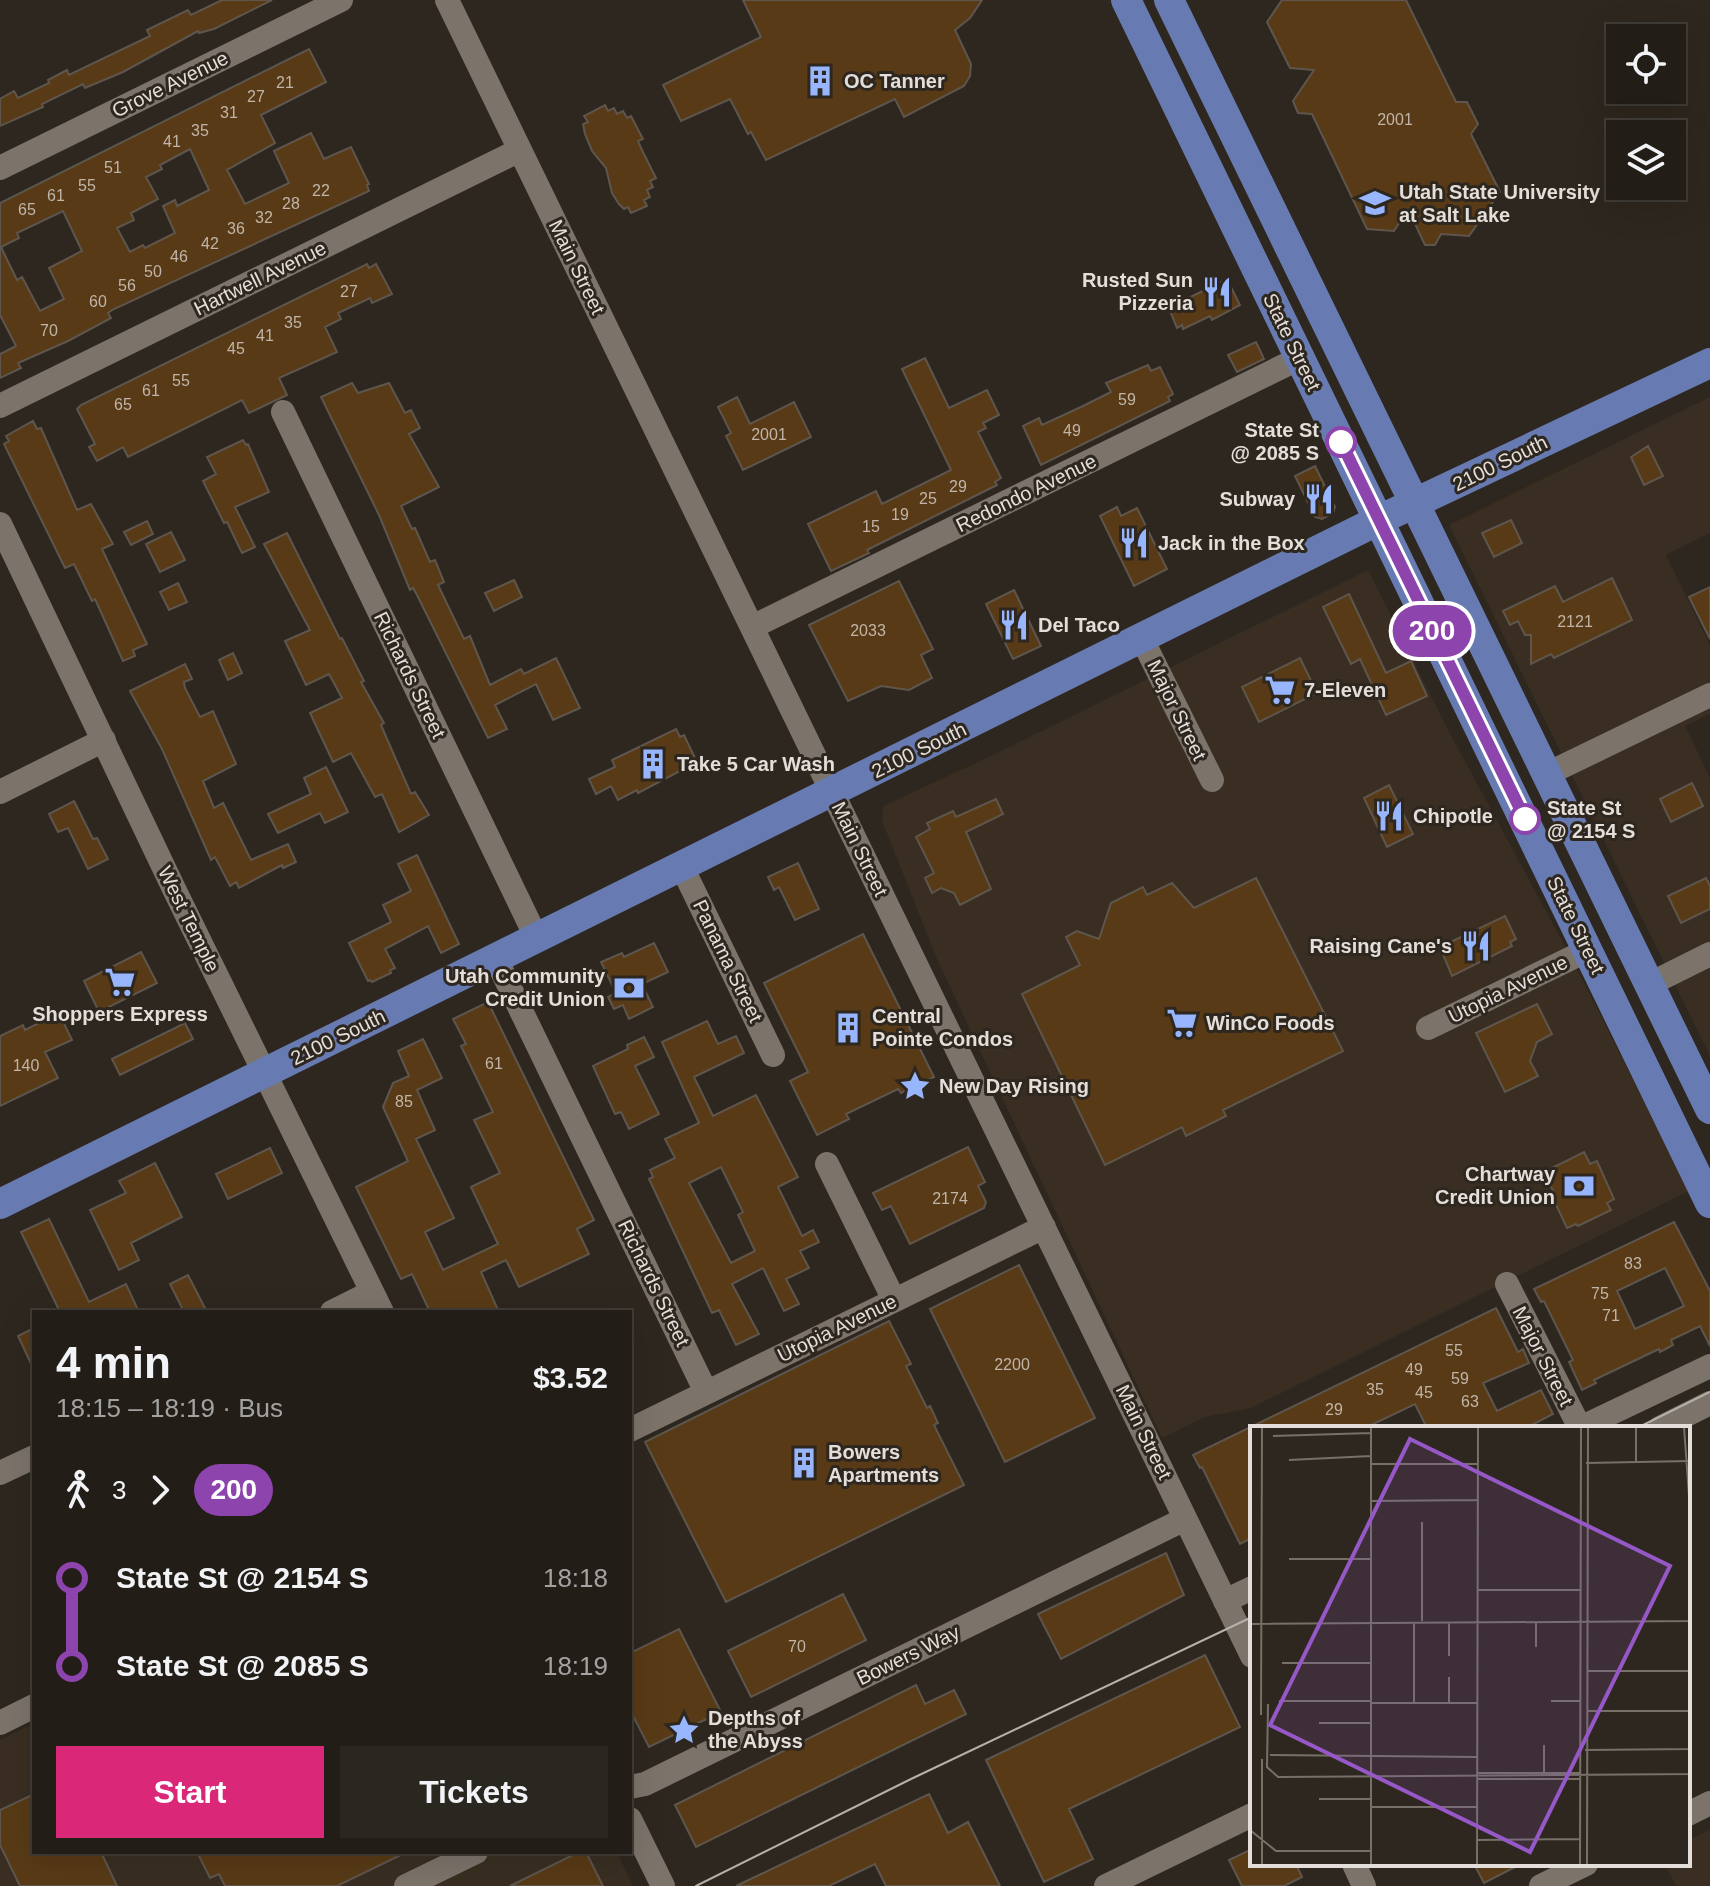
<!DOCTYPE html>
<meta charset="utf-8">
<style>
:root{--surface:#221d17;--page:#2a2620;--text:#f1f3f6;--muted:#a2a2a1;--line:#3f3b36;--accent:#db2777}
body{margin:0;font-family:Helvetica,sans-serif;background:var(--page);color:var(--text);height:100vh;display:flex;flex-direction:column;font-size:30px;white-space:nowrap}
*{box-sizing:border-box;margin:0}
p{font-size:26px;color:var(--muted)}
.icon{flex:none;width:44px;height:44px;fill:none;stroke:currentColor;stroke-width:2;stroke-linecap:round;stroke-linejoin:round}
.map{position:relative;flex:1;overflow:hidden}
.side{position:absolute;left:32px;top:1310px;width:600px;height:544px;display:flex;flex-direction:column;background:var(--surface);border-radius:0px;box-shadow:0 8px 32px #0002,0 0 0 2px var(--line)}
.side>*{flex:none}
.badge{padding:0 16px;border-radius:26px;font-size:28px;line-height:52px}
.fabs{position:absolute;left:1606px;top:24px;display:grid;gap:16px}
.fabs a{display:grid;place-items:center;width:80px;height:80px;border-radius:0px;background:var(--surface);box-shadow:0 8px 32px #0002,0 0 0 2px var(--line);font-size:40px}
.map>.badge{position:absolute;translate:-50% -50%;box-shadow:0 0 0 4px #fff}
.legs{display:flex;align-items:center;gap:12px;height:88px;padding:0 24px;font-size:26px}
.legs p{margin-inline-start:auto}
.headline{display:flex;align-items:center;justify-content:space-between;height:136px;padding:0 24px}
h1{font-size:44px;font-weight:800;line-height:60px}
.primary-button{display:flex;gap:16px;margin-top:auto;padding:16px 24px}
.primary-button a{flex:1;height:92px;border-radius:0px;background:var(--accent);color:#fff;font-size:32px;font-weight:800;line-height:92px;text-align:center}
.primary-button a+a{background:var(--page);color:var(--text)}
ul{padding:0 24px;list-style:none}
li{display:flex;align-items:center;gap:28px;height:88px;font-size:30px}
li i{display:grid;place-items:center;width:12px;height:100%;margin:0 10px;background:currentColor}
li i::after{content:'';width:20px;height:20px;margin:-10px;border:6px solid;border-radius:50%;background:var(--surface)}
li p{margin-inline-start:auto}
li:first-child i{background:linear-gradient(#0000 50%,currentColor 0)}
li:last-child i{background:linear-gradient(currentColor 50%,#0000 0)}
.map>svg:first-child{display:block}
</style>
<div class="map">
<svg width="1710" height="1886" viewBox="0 0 1710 1886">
<rect width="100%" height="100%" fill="#2e271f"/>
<path fill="#392e21" d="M1710 397V533L1666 555 1710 645V714L1685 726 1710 778V1056L1449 525Z
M1368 570 1447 728 1573 961 1689 1191 1251 1408 1205 1417 1162 1438 937 959 882 821 883 806 991 756Z
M34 1723V1852H617L633 1886H0V1740Z
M1710 1830V1886H1676L1665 1864H1688V1840Z"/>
<path fill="#583a16" stroke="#5e564d" stroke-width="2" fill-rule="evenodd" d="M222 0H272L214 29 199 33 198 31 123 72 85 88 83 84 42 104 43 107 0 126V99L14 91 18 98 49 83 48 80 67 70 69 75 150 36 147 30 188 10 191 15Z
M743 0H982L970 18 955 30 971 64 970 76 964 86 904 117 895 99 766 160 751 132 748 134 730 99 681 121 663 85 761 37Z
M1282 0H1406L1456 102H1467L1478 124 1471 134 1500 192 1469 236 1441 234 1435 245H1425L1408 209 1394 231 1367 229 1312 114 1298 113 1293 101 1314 70 1290 68 1267 22Z
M309 49 326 82 261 115 275 143 227 170 245 204 289 183 274 151 311 133 324 159 351 147 369 184 367 185 369 191 114 309 108 313 111 318 68 341 18 363 21 368 0 378V354L16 346 0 315V203ZM190 149 209 190 177 206 175 200 163 206 175 233 145 248 143 245 130 252 117 228 134 220 131 213 158 199 146 177 162 169 160 165ZM63 211 82 251 49 268 64 299 40 311 22 277 17 280 1 247 19 238 17 233Z
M605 105 608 111 614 108 617 114 623 111 627 118 631 116 643 139 638 141 641 148 656 178 650 181 653 187 647 190 650 197 644 200 647 206 631 213 628 207 624 209 619 204 612 193 606 168 592 151 585 134 583 124 588 122 584 116Z
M367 264 369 268 376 264 392 294 372 303 370 298 338 313 341 319 325 327 337 352 279 378 287 395 249 413 242 400 128 457 123 447 97 461 89 447 95 444 77 409 81 405Z
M1227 279 1240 305 1212 320 1210 316 1183 329 1182 325 1177 328 1170 311 1174 309 1172 306Z
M1256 342 1264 359 1237 372 1228 355Z
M925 358 949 408 987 390 999 415 983 423 986 428 978 432 1001 478 995 482 997 485 867 550 869 553 831 571 808 524 876 491 882 504 951 470 902 369Z
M1148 365 1151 371 1160 367 1173 394 1168 397 1170 401 1041 465 1023 426 1039 418 1042 425 1081 407 1111 392 1106 383Z
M352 383 358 393 389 383 405 413 411 410 420 428 409 434 439 487 401 506 412 529 415 528 430 562 435 560 444 582 438 585 464 639 470 636 490 685 521 669 524 674 556 658 580 708 553 720 536 684 495 705 507 729 488 738 417 595 413 588 410 590 379 515 321 397Z
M737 397 750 424 794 402 811 437 743 470 726 436 731 433 718 407Z
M33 421 37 429 41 428 77 510 91 504 113 544 102 549 147 644 133 650 135 656 123 661 95 599 92 601 74 564 65 568 4 444 9 441 6 436Z
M243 440 246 445 248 444 269 492 235 507 255 547 242 553 227 522 224 523 203 481 216 474 207 457Z
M1648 446 1663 476 1644 485 1631 457Z
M1315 466 1335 507 1333 513 1322 519 1315 517 1295 476Z
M1117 507 1121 516 1137 508 1167 569 1134 586 1100 516Z
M1511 520 1522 543 1494 557 1482 533Z
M147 521 153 534 131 545 124 532Z
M171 532 185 560 160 572 146 544Z
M287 533 340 639 342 638 364 681 361 682 384 723 381 725 411 794 415 792 429 815 399 832 382 794 375 797 351 753 333 762 310 713 342 698 329 674 306 685 285 641 310 630 264 544Z
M1612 578 1632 620 1554 658 1551 654 1531 664V635H1525L1518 621 1510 625 1503 611 1555 586 1563 602Z
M514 580 522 597 494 611 485 593Z
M899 581 933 649 921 655 932 678 909 690 881 686 848 701 809 625Z
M178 583 187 602 169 610 160 592Z
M1710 587V639L1689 597Z
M1014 590 1041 646 1013 659 986 604Z
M1349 594 1386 673 1411 661 1427 696 1386 715 1360 659 1351 664 1323 607Z
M233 653 242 673 228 680 219 660Z
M1300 658 1317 693 1259 722 1242 687Z
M185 664 192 679 184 682 185 688 200 717 213 711 236 764 203 781 214 808 223 803 251 860 288 844 296 862 283 868 282 865 239 888 236 882 230 886 215 857 211 860 162 749 130 691Z
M676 729 680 737 684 735 697 762 638 793 637 790 618 800 611 786 596 794 589 779 615 767 612 760Z
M326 767 348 812 325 823 320 813 278 833 268 814 311 794 304 778Z
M1692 783 1703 806 1671 822 1660 799Z
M1389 785 1413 834 1387 847 1364 798Z
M996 799 1003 814 966 832 991 889 960 905 954 893 941 888 932 893 925 878 934 873 916 837 930 829 927 823 953 811 956 817Z
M74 801 93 839 97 838 108 859 88 869 68 828 58 832 49 814Z
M417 855 459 944 441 953 428 926 385 949 395 968 390 970 391 973 372 982 370 980 368 981 349 943 391 922 383 905 411 891 398 864Z
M798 863 819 909 795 920 779 887 774 890 768 877Z
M1256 878 1343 1051 1223 1110 1226 1116 1186 1136 1182 1127 1105 1165 1022 994 1080 965 1066 937 1077 931 1099 939 1111 903 1143 887 1147 895 1172 883 1194 908Z
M1706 878 1710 886V909L1681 923 1668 896Z
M1505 916 1516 939 1510 942 1512 946 1452 976 1440 947Z
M863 934 934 1077 901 1093 898 1089 846 1114 849 1119 817 1135 790 1081 808 1072 764 983Z
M654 943 668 972 642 984 653 1007 629 1019 623 1005 614 1009 608 997 616 993 601 962 622 953 624 957Z
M141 952 157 983 99 1012 84 981Z
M488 1002 594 1220 577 1229 589 1254 519 1287 506 1260 481 1272 499 1312H430L412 1274 401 1279 356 1187 408 1161 383 1107 393 1083 409 1076 398 1051 423 1039 442 1078 417 1090 435 1130 416 1139 454 1218 425 1232 443 1270 498 1244 471 1187 500 1173 474 1120 493 1112 461 1046 466 1044 453 1019Z
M1537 1004 1552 1034 1537 1042 1530 1061 1538 1076 1505 1092 1476 1033Z
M59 1013 72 1040 45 1052 58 1078 0 1106V1036L23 1025 25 1030Z
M707 1021 718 1044 736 1036 744 1053 694 1077 713 1116 756 1095 798 1177 778 1187 802 1236 813 1230 819 1242 800 1251 809 1268 786 1279 799 1304 784 1311 763 1268 732 1284 759 1334 736 1345 719 1310 712 1313 649 1179 653 1177 650 1170 675 1158 665 1139 699 1123 662 1042ZM721 1167 743 1212 738 1215 755 1251 731 1263 689 1183Z
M185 1023 193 1039 120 1075 112 1059Z
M644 1037 654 1057 635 1066 659 1114 629 1129 621 1112 615 1114 593 1066 628 1049 627 1045Z
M968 1147 985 1182 978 1186 986 1202 984 1208 910 1244 891 1206 882 1210 873 1193Z
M270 1148 282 1173 228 1199 216 1174Z
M1584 1152 1590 1164 1597 1161 1614 1199 1607 1203 1611 1210 1578 1226 1576 1224 1567 1228 1552 1196 1555 1195 1544 1172Z
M155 1163 182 1217 131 1243 139 1260 119 1270 90 1210 126 1193 119 1181Z
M49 1219 89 1302 126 1284 139 1312H60L21 1232Z
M1674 1222 1710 1291V1346L1700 1326 1671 1340 1673 1345 1660 1352 1659 1349 1594 1380 1596 1383 1582 1390 1569 1362 1573 1360 1544 1301 1541 1302 1534 1289ZM1665 1268 1684 1306 1635 1329 1617 1291Z
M1019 1265 1095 1418 1005 1462 930 1309Z
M188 1275 207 1312H184L170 1284Z
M1496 1308 1518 1352 1523 1349 1529 1363 1483 1383 1497 1411 1541 1390 1553 1414 1526 1428H1427L1415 1404 1365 1428H1252V1538L1240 1544 1202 1467 1200 1468 1193 1455Z
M889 1321 911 1364 906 1366 927 1408 930 1406 938 1423 934 1425 964 1485 726 1602 645 1442Z
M34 1328V1370L18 1336Z
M1166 1553 1184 1595 1061 1659 1038 1614Z
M843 1594 866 1640 751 1697 728 1651Z
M679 1629 721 1712 649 1747 630 1710V1653Z
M1205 1655 1240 1727 1069 1809 1093 1859 1044 1882 986 1760Z
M916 1685 925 1704 954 1690 966 1714 696 1847 675 1805Z
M34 1794V1852H101L117 1886H20L0 1845V1810Z
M929 1794 948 1833 968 1822 1000 1886H886L875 1864 829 1886H736Z
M1252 1849V1864H1296L1302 1877 1284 1886H1242L1229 1860Z
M207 1852H407L337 1886H225L219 1874 210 1878 199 1856Z
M579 1852H586L603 1886H510Z
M1474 1864H1521L1484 1883Z"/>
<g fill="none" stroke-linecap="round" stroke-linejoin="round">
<path stroke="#7c746b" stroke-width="24" d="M447 0 1252 1656
M0 168 341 0
M0 406 520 150
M283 412 537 939
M0 524 175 891 382 1312
M752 627 1300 358
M1142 639 1212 780
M1547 774 1710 695
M0 792 104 740
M682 867 773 1055
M496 959 706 1392
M1650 984 1710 954
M1428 1028 1588 950
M827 1164 894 1300
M1507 1284 1580 1428 1710 1366
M332 1312 372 1292
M1660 1428 1710 1403
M630 1430 1044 1227
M0 1473 34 1457
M1225 1601 1252 1588
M0 1723 34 1706
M630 1787 645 1784 1185 1519
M1688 1814 1710 1803
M630 1819 663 1886
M1354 1864 1364 1886
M406 1886 476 1852
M1106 1886 1252 1815
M1541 1886 1586 1864"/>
<path stroke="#677bb2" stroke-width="30" d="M1126 0 1710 1203
M1169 0 1710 1109
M0 1204 1379 520 1710 363"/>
<path stroke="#b5b0aa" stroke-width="2" d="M1637 1428 1710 1392
M696 1886 911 1779 1252 1617"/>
</g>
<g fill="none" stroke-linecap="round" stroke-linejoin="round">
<g stroke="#fff" stroke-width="18">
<path id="line-1" d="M1341 442 1525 819"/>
</g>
<use href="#line-1" stroke="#8e44ad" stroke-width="12"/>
</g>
<defs>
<g id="building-bare" transform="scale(2.4)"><path d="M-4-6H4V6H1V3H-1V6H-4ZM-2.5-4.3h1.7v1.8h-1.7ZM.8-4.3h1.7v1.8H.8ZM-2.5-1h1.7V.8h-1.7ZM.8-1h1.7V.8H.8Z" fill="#97b6fd" stroke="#2e271f" stroke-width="2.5" paint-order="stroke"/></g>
<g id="university-bare" transform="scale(2.4)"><path d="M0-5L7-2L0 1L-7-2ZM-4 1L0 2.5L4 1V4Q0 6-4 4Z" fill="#97b6fd" stroke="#2e271f" stroke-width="2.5" paint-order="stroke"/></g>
<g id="restaurant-bare" transform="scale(2.4)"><path d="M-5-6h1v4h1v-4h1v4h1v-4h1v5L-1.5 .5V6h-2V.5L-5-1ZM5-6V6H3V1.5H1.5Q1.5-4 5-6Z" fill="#97b6fd" stroke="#2e271f" stroke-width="2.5" paint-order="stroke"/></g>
<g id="supermarket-bare" transform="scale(2.4)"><path d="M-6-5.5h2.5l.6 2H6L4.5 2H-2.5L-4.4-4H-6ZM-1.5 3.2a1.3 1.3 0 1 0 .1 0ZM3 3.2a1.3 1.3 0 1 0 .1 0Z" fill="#97b6fd" stroke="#2e271f" stroke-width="2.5" paint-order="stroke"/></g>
<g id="bank-bare" transform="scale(2.4)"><path d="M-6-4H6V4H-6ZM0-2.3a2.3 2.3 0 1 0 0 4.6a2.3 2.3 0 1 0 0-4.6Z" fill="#97b6fd" stroke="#2e271f" stroke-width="2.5" paint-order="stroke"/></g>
<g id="sight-bare" transform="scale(2.4)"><path d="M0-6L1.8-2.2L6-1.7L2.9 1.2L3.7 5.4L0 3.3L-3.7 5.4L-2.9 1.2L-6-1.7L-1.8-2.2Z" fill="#97b6fd" stroke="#2e271f" stroke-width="2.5" paint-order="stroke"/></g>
</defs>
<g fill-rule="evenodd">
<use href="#building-bare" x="820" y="81"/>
<use href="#university-bare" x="1375" y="203"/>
<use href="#restaurant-bare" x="1217" y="292"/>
<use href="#restaurant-bare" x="1319" y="499"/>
<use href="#restaurant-bare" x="1134" y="543"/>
<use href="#restaurant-bare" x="1014" y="625"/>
<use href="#supermarket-bare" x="1280" y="690"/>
<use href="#building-bare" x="653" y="764"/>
<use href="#restaurant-bare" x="1389" y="816"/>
<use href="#restaurant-bare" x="1476" y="946"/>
<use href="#supermarket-bare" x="120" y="982"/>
<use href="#bank-bare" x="629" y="988"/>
<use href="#supermarket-bare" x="1182" y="1023"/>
<use href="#building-bare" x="848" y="1028"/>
<use href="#sight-bare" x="915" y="1086"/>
<use href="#bank-bare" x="1579" y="1186"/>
<use href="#building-bare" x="804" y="1463"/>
<use href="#sight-bare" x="684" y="1730"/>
</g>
<g fill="#fff" stroke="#8e44ad" stroke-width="4">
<circle cx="1341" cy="442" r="14"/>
<circle cx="1525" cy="819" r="14"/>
</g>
<g text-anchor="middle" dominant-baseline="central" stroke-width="6" stroke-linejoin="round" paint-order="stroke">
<g font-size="16" fill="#c0b5a8">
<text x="285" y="82">21</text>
<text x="256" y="96">27</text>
<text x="229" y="112">31</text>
<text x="1395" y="119">2001</text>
<text x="200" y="130">35</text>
<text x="172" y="141">41</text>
<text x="113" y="167">51</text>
<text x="87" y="185">55</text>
<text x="321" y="190">22</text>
<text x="56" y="195">61</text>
<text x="291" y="203">28</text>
<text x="27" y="209">65</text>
<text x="264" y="217">32</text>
<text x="236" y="228">36</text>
<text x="210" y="243">42</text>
<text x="179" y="256">46</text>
<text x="153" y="271">50</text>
<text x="127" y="285">56</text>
<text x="349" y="291">27</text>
<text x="98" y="301">60</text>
<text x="293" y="322">35</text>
<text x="49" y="330">70</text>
<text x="265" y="335">41</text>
<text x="236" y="348">45</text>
<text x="181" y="380">55</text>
<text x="151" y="390">61</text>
<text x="1127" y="399">59</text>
<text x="123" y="404">65</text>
<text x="1072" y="430">49</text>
<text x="769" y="434">2001</text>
<text x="958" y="486">29</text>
<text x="928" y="498">25</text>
<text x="900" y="514">19</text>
<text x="871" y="526">15</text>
<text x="1575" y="621">2121</text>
<text x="868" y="630">2033</text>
<text x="494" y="1063">61</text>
<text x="26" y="1065">140</text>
<text x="404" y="1101">85</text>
<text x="950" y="1198">2174</text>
<text x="1633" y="1263">83</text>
<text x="1600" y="1293">75</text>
<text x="1611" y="1315">71</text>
<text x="1454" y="1350">55</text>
<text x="1012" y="1364">2200</text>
<text x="1414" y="1369">49</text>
<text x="1460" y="1378">59</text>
<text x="1375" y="1389">35</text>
<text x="1424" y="1392">45</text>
<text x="1470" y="1401">63</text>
<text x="1334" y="1409">29</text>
<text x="797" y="1646">70</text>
</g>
<g font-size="20" font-weight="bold" fill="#e3ded9" stroke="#2e271f" text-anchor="start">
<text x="844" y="81">OC Tanner</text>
<text x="1399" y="192">Utah State University<tspan x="1399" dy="23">at Salt Lake</tspan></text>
<text x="1193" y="280" text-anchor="end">Rusted Sun<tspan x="1193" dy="23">Pizzeria</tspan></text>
<text x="1295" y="499" text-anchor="end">Subway</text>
<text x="1158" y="543">Jack in the Box</text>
<text x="1038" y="625">Del Taco</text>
<text x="1304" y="690">7-Eleven</text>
<text x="677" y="764">Take 5 Car Wash</text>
<text x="1413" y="816">Chipotle</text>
<text x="1452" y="946" text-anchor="end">Raising Cane's</text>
<text x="605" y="976" text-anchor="end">Utah Community<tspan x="605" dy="23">Credit Union</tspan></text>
<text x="120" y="1014" text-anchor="middle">Shoppers Express</text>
<text x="872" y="1016">Central<tspan x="872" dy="23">Pointe Condos</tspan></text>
<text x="1206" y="1023">WinCo Foods</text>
<text x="939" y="1086">New Day Rising</text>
<text x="1555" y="1174" text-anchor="end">Chartway<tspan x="1555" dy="23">Credit Union</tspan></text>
<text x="828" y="1452">Bowers<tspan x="828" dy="23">Apartments</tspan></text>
<text x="708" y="1718">Depths of<tspan x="708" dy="23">the Abyss</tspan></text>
</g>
<g font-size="20" fill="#e3ded9" stroke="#2e271f">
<text transform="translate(170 84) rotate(-26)">Grove Avenue</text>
<text transform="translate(577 267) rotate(64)">Main Street</text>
<text transform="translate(260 278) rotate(-26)">Hartwell Avenue</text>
<text transform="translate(1292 342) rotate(64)">State Street</text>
<text transform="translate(1500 463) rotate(-26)">2100 South</text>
<text transform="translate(1026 493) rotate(-26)">Redondo Avenue</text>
<text transform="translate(410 675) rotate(64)">Richards Street</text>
<text transform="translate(1177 710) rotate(64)">Major Street</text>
<text transform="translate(919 750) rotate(-26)">2100 South</text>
<text transform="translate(860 849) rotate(64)">Main Street</text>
<text transform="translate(189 919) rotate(64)">West Temple</text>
<text transform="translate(1576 925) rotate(64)">State Street</text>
<text transform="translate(728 961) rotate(64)">Panama Street</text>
<text transform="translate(1508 989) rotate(-26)">Utopia Avenue</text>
<text transform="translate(338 1037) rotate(-26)">2100 South</text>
<text transform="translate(654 1283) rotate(64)">Richards Street</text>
<text transform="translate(837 1328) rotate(-26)">Utopia Avenue</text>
<text transform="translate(1543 1356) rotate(63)">Major Street</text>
<text transform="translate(1144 1432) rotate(64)">Main Street</text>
<text transform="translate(908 1655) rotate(-26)">Bowers Way</text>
</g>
<g font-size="20" font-weight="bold" fill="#e3ded9" stroke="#2e271f" text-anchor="end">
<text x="1319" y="430">State St<tspan x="1319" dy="23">@ 2085 S</tspan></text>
<text x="1547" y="808" text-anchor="start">State St<tspan x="1547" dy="23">@ 2154 S</tspan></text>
</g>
</g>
<g transform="translate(1250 1426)">
<rect width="440" height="440" fill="#2e271f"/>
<path fill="none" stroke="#767069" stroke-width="2" d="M386 1V37M434 1 439 70V439M23 10 121 7M39 34 121 30M336 37 440 35M121 38H228M121 75 228 74M39 133H121M228 164H331M172 195V96M286 196V221M0 198 440 195M199 230V196M32 237H121M338 245H440M199 251V277M29 275H121M301 275H330M121 277H228M164 277V196M18 278 17 341 28 351 440 348M338 285H440M11 289 12 1M69 297H121M294 319V346M335 324 440 323M20 329 227 331M227 347H330M227 353H330M69 373H121M121 381H227M0 404 26 425H121M227 414 330 413M12 439V333M121 439V1M227 439 228 1M330 439 331 1M337 439 338 1"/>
<path fill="#9558c6" fill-opacity="0.15" stroke="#9558c6" stroke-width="4" d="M160 13 420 140 280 426 20 299Z"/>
<rect width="440" height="440" fill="none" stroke="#e3ded9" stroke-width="4"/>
</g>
</svg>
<div class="fabs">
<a><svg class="icon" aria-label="locate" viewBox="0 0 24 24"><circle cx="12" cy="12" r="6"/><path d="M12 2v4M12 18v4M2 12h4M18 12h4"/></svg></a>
<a><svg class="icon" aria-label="layers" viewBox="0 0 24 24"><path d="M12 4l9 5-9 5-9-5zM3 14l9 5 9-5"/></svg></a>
</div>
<b class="badge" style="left:1432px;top:631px;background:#8e44ad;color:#fff">200</b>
<section class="side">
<div class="headline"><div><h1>4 min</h1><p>18:15 – 18:19 · Bus</p></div><b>$3.52</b></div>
<div class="legs"><svg class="icon" aria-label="walk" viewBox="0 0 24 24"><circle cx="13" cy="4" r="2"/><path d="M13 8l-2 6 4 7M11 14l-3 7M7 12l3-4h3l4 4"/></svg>3<svg class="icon" aria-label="forward" viewBox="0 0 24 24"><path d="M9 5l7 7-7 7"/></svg><b class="badge" style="background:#8e44ad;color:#fff">200</b></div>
<ul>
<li><i style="color:#8e44ad"></i><b>State St @ 2154 S</b><p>18:18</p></li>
<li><i style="color:#8e44ad"></i><b>State St @ 2085 S</b><p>18:19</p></li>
</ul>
<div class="primary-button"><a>Start</a><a>Tickets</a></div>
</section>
</div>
